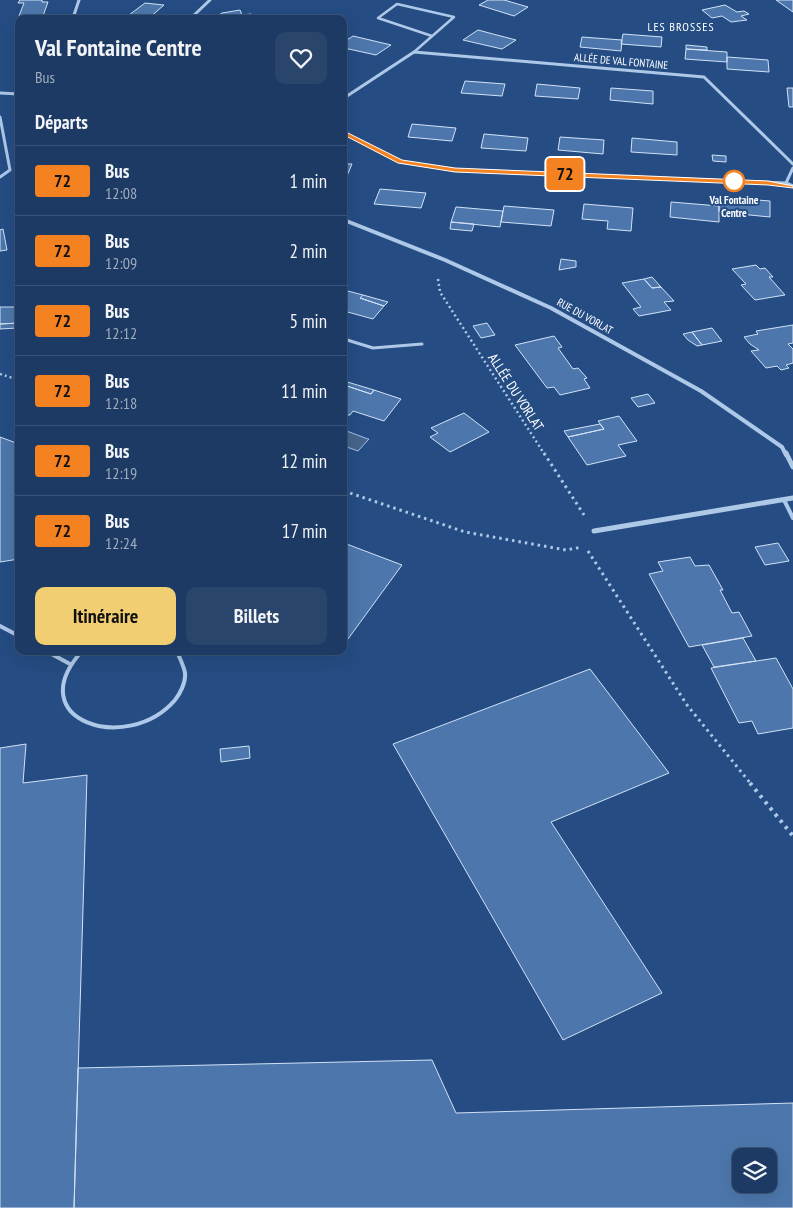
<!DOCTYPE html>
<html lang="fr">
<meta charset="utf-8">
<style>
:root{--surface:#1c3a63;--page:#29456c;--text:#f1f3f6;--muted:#a0adbe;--line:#3a5478;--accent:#f2ce72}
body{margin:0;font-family:"PT Sans Narrow",sans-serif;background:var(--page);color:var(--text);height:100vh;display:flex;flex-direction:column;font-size:19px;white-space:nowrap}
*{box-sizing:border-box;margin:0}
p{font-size:16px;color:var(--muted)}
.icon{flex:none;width:28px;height:28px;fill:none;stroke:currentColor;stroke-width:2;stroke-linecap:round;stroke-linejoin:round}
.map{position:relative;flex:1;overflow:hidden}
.drawer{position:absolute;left:15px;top:15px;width:332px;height:640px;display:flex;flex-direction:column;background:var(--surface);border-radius:10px;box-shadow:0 5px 20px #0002,0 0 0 1px var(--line)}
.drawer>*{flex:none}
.badge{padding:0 10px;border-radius:4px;font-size:18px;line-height:32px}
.tools{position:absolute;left:732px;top:1148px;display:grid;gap:10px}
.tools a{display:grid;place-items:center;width:45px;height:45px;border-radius:10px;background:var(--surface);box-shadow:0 5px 20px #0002,0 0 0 1px var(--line);font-size:25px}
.map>.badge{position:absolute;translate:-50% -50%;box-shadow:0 0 0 2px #fff}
h2{padding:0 20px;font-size:19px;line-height:45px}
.round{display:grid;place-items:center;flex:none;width:52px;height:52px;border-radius:10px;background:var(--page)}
.headline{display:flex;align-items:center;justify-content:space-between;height:85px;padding:0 20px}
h1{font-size:24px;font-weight:700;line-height:38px}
.action{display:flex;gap:10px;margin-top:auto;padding:10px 20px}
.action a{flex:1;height:58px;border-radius:10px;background:var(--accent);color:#111;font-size:20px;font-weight:700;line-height:58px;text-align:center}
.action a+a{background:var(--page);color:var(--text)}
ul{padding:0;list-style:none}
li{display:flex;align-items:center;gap:15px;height:70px;padding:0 20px;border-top:1px solid var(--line)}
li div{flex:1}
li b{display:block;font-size:19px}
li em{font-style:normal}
li .badge{min-width:55px;font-weight:700;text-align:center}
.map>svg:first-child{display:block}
</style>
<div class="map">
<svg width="793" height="1208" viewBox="0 0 793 1208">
<rect width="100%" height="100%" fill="#254d84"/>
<path fill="#47648b" stroke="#a2c2e8" d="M344 430 368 439H369L358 451 344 446Z"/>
<path fill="#4d77ac" stroke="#d2e2f6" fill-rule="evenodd" d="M20 0H42V2H48L43 16H19L24 3H18Z
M488 0H504L528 7 514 16 479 5Z
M776 0H793V12Z
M145 3 164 5 148 19 125 18Z
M725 5 737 12 744 11 749 14 741 16 747 20 731 22 722 16 712 18 702 10Z
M240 10 242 15 251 14 252 19H220L219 15 222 13Z
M478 30 493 34 516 40 502 49 463 40Z
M623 34 662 37 661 47 621 44Z
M353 36 370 40 391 45 376 55 344 48V42Z
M582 37 622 40 621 51 580 47Z
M686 45 707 47V50L686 49Z
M686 49 727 52V62L685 59Z
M727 57 768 60 769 72 727 69Z
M465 81 505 84 502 96 461 93Z
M537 84 580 88 578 99 535 96Z
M611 88 653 91V104L610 100Z
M787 88H793V107H789Z
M412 124 456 128 452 141 408 137Z
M484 134 528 138 526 151 481 148Z
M560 137 604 140 603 154 558 150Z
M632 138 677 142V155L631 152Z
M712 155 726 156V162L713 161Z
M344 164H352L346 178H344Z
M380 189 426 193 421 208 374 204Z
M719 197 770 201V217L719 212Z
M671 202 719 206V222L670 217Z
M584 204 633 208 631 231 607 229 608 221 582 219Z
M504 206 554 210 551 226 501 222Z
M456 207 503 211 500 227 451 222Z
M451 222 474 224 472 231 450 229Z
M3 229 7 250 0 251V230Z
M561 259 576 261V267L559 270Z
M756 265 760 269 765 268 773 277H769L785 295 755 300 741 285 746 284 732 269Z
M652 277 661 287 652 288 644 279Z
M644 279 652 288 661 287 674 301 664 302 671 310 639 316 633 309 641 307 622 283Z
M344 290 363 295 360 298 384 306 373 319 344 311Z
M363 295 388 302 384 306 360 298Z
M0 307H19V323L0 324Z
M18 323 17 328 0 329V324Z
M487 323 495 335 481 338 473 326Z
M793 325V343L788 344 793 349V363L786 365 789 368 781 370 777 366 766 368 751 351 759 350 750 344 744 337 758 334 756 331Z
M712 328 722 341 702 345 692 332Z
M692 332 702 345 697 346 688 340 683 334Z
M554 336 562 347 558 348 573 369 578 368 587 378 584 379 590 388 560 395 554 387 547 388 515 345Z
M344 381 374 390 371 394 344 385Z
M344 385 371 394 374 390 401 399 384 421 353 411 350 415H344Z
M648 394 655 403 638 407 631 398Z
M464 413 489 432 450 452 430 437 438 433 431 428Z
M619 416 637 441 618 445 626 456 587 465 568 437 604 429 598 421Z
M600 424 604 429 568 437 564 431Z
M0 437 19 444V559L0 562Z
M344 543 402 565 348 639 344 638Z
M778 543 789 561 765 565 755 547Z
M690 557 695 566 709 565 723 590H720L732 613 739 612 752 636 689 647 649 574 663 571 658 562Z
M743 638 756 661 714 667 702 645Z
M776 658 793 689V728L758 734 752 721 739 723 711 668Z
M590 669 669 773 551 822 662 993 563 1040 393 744Z
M26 744 23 783 87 775 74 1208H0V748Z
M249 746 250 758 221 762 220 749Z
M432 1060 456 1113 793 1103V1208H74L78 1068ZM741 1156H769V1184H741Z"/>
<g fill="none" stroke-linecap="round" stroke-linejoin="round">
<path stroke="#aec8e8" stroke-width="2.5" stroke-dasharray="2 3" stroke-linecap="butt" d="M438 279 440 292 545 455
M0 374 19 380"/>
<path stroke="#aec8e8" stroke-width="3" stroke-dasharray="2.5 4" stroke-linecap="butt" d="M544 453 584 515
M344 491 465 532 566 550 582 547
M588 551 687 705 751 784"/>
<path stroke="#aec8e8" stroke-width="4" stroke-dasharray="3 5" stroke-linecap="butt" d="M750 783 793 836"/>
<path stroke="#aec8e8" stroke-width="2.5" d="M414 52 454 17 397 4 378 18 432 36"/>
<path stroke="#aec8e8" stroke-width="3" d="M344 339 373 348 422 344"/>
<path stroke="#aec8e8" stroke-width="4" d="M784 500 793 518
M0 626 19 636
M46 651 70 664
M82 651C19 721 128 755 175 700 180 694 186 682 185 673 184 666 179 657 177 651"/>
<path stroke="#aec8e8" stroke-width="3" d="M77 19 74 15 79 0
M190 19 210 0
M0 93 19 94
M344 98 414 52 704 77 793 164
M0 117 10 170 0 177
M344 133 401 162 455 170 786 183 793 186
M786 183 793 168"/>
<path stroke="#aec8e8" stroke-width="4" d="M344 220 445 260 551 308 701 391 782 447 786 455"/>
<path stroke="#aec8e8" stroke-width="5" d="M786 453 793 467
M594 531 793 498"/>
</g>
<path fill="#f58220" stroke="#fff" d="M344 131 402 160 455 168 768 181 793 186V188L768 185 455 172 398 163 342 134Z"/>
<circle fill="#fff" stroke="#f58220" stroke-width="2.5" cx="734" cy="181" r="10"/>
<g text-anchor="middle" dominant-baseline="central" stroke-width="4" stroke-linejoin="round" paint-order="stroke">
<g font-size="11" fill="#fff" stroke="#254d84">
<text transform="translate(621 61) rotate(5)">ALLÉE DE VAL FONTAINE</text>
<text transform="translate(585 316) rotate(29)">RUE DU VORLAT</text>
</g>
<g font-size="11" font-weight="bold" fill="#fff" stroke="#254d84">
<text x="734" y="200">Val Fontaine<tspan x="734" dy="13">Centre</tspan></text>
</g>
<g font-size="12" letter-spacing="1" fill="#fff" stroke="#254d84">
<text x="681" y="26">LES BROSSES</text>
</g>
<g font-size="14" fill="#fff" stroke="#254d84">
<text transform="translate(516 392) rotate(57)">ALLÉE DU VORLAT</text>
</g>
</g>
</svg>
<div class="tools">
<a><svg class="icon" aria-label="layers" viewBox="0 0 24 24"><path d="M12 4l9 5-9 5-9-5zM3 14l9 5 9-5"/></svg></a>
</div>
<b class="badge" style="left:565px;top:174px;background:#f58220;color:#111">72</b>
<section class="drawer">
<div class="headline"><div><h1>Val Fontaine Centre</h1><p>Bus</p></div><a class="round"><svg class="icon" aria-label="heart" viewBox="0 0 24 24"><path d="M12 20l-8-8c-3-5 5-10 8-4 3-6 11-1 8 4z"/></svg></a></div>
<h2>Départs</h2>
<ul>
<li><span class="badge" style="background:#f58220;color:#111">72</span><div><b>Bus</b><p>12:08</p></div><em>1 min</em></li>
<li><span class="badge" style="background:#f58220;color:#111">72</span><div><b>Bus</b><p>12:09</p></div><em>2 min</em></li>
<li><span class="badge" style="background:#f58220;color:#111">72</span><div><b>Bus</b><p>12:12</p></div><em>5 min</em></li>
<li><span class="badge" style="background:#f58220;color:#111">72</span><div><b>Bus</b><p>12:18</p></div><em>11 min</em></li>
<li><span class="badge" style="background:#f58220;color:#111">72</span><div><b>Bus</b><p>12:19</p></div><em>12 min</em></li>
<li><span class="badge" style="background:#f58220;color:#111">72</span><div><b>Bus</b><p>12:24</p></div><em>17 min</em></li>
</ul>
<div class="action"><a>Itinéraire</a><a>Billets</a></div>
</section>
</div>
